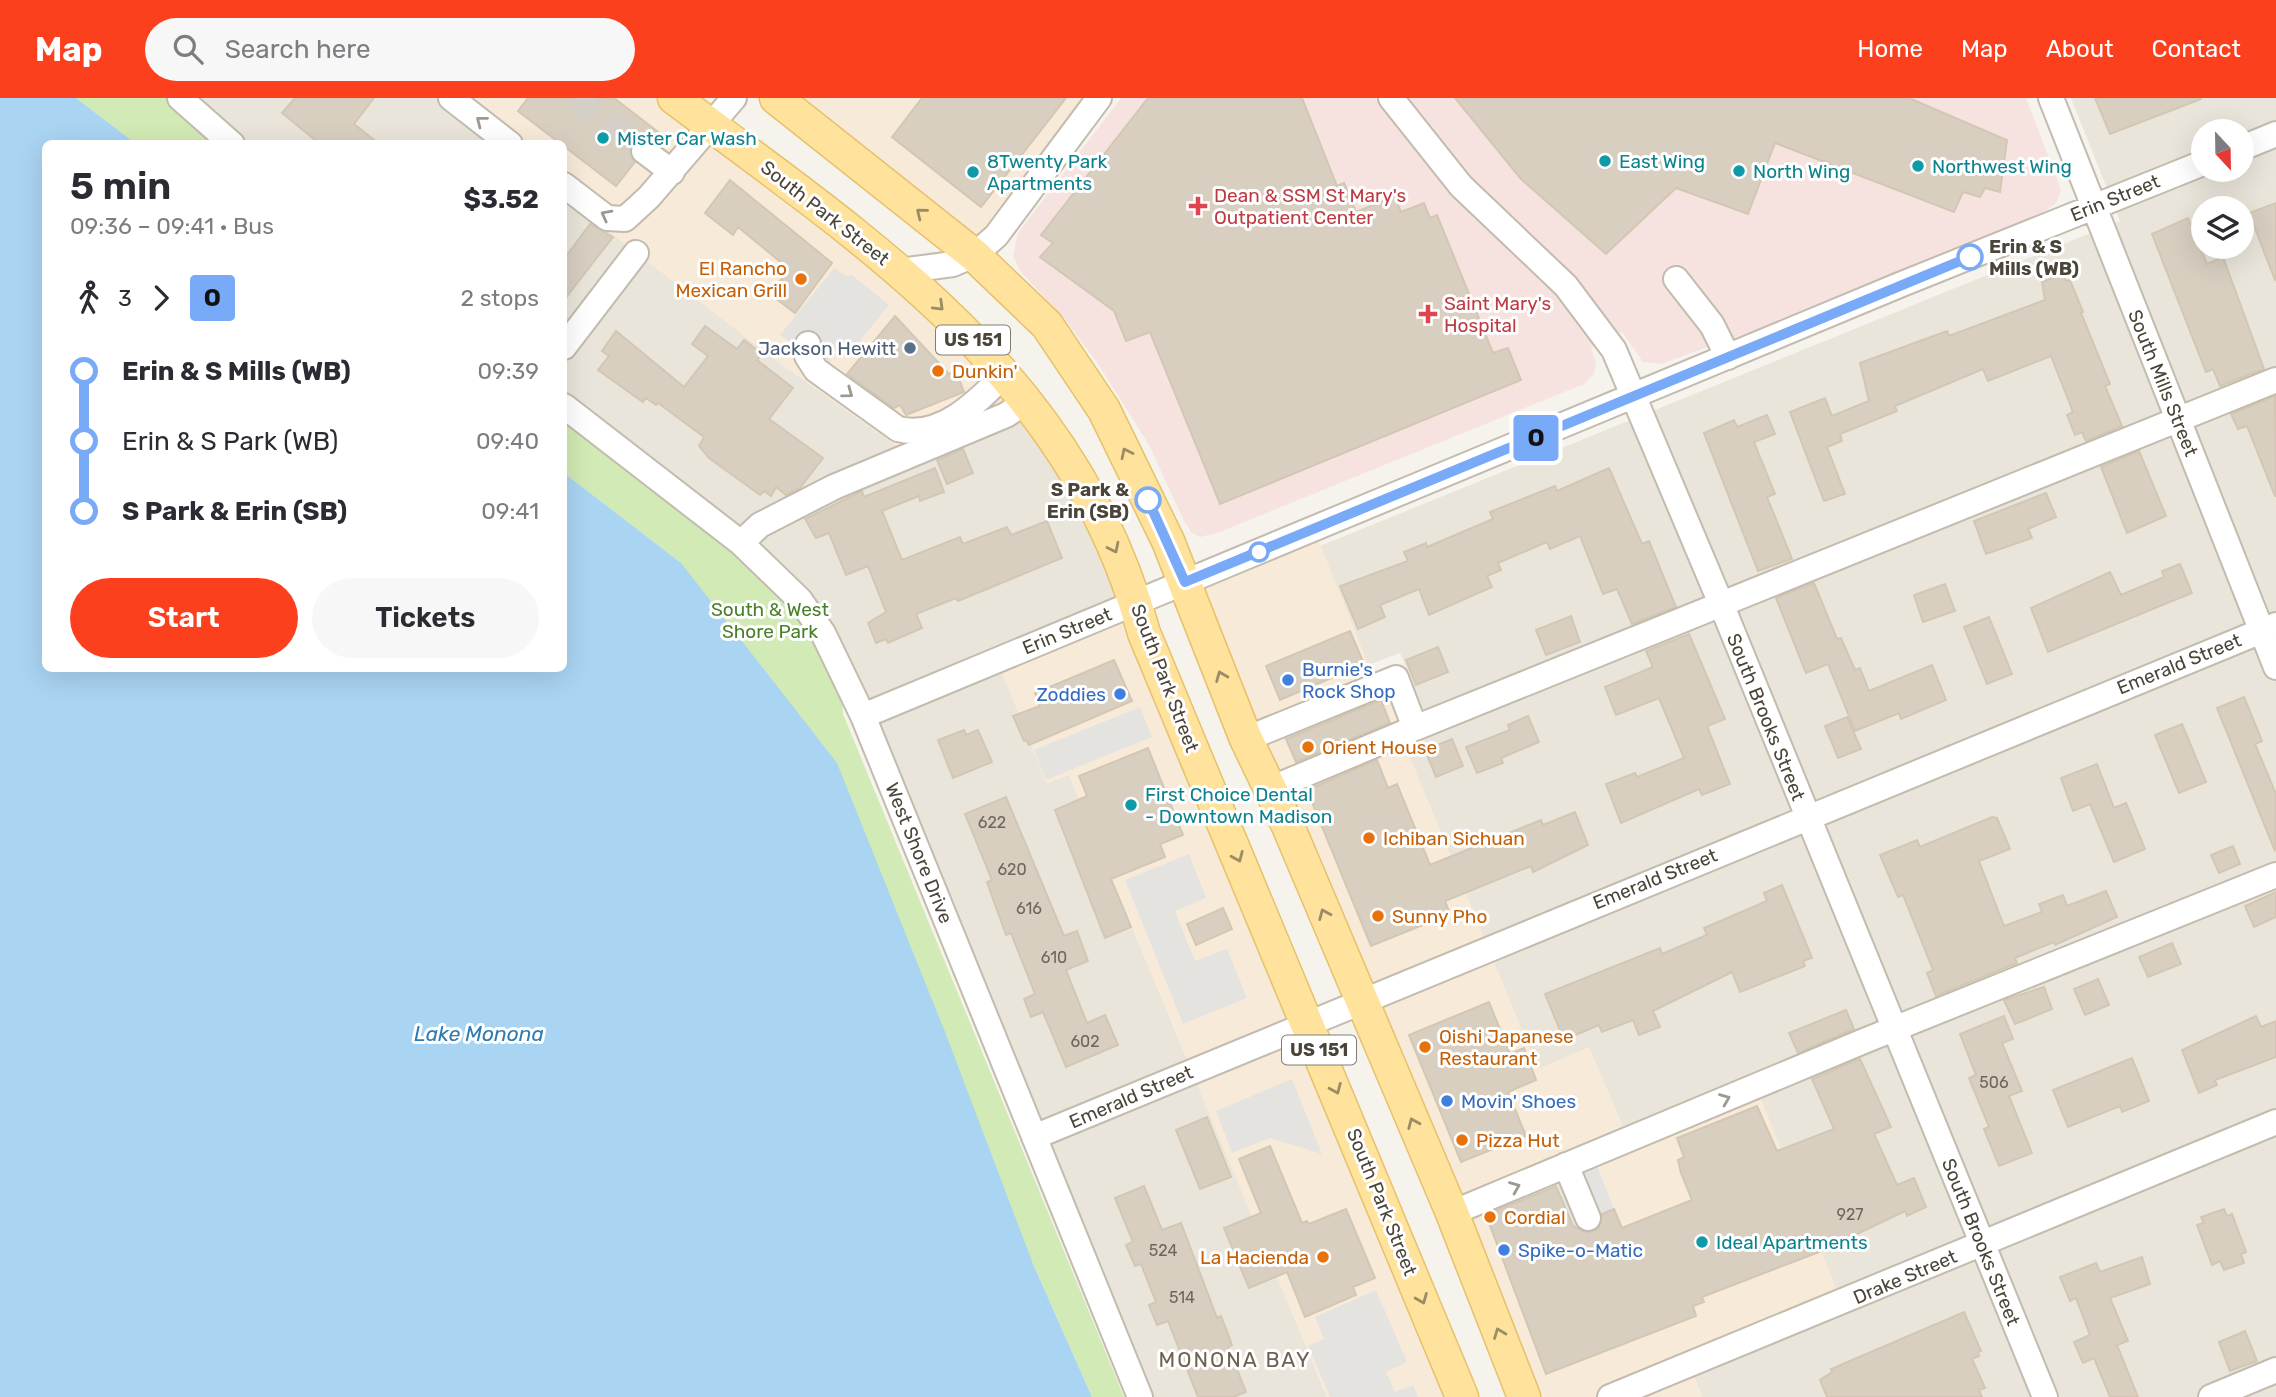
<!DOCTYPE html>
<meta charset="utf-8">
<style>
:root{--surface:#fff;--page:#f7f7f7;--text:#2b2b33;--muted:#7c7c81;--accent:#fc3f1d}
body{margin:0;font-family:Rubik,sans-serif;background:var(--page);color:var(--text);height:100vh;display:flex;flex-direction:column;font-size:26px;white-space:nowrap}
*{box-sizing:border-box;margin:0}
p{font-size:23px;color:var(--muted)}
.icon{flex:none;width:38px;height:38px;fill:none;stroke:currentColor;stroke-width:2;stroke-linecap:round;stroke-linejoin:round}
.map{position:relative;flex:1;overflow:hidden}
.drawer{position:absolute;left:42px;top:42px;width:525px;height:532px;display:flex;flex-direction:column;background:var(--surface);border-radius:10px;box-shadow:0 7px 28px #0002}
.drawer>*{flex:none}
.badge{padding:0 14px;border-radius:5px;font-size:24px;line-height:46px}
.needle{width:46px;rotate:158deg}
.tools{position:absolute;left:2191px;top:21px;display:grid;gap:14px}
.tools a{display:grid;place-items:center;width:63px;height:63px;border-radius:50%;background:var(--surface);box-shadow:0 7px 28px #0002;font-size:35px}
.map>.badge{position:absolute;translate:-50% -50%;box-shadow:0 0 0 4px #fff}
.legs{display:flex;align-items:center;gap:10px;height:77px;padding:0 28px;font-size:23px}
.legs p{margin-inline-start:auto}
.headline{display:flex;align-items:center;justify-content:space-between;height:119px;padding:0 28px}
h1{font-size:38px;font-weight:600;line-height:52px}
.primary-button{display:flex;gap:14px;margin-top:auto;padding:14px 28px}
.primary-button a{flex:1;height:80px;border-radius:42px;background:var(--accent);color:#fff;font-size:28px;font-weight:600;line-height:80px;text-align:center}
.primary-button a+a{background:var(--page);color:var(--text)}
ul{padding:0 28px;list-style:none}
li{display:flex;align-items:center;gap:24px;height:70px;font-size:26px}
li i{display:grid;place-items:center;width:10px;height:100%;margin:0 9px;background:currentColor}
li i::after{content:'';width:18px;height:18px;margin:-9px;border:5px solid;border-radius:50%;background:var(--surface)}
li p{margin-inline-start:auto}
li:first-child i{background:linear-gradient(#0000 50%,currentColor 0)}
li:last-child i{background:linear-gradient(currentColor 50%,#0000 0)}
header{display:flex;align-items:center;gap:42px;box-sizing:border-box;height:98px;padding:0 35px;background:var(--accent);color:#fff}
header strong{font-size:33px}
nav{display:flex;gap:38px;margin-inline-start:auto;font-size:24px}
.search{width:490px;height:63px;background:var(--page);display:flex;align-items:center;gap:18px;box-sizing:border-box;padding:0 24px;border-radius:38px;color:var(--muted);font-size:26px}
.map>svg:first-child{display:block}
</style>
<header>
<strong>Map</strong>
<div class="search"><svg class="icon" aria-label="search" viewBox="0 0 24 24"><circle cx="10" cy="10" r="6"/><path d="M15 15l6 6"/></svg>Search here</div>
<nav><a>Home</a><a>Map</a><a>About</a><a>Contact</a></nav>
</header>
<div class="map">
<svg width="2276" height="1299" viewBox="0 0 2276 1299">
<rect width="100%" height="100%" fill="#f6f3ec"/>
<path fill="#eae5da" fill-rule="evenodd" d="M180 0H436L495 45H232Z
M2071 0H2276V1299H1702L1689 1266 1625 1034 1589 950 1535 973 1401 644 1431 632 1400 555 1368 567 1320 448 2120 123ZM2203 33H2242V72H2203ZM2203 110H2242V149H2203Z
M564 99 781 266 911 358 1027 303 1136 504 1047 685 1069 677 1327 1299H1140L863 618 564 308Z"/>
<path fill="#f7ead8" d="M436 0H674L1027 303 911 358 781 266 564 99V46L495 45Z
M776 0H1090L974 157Z
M1314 431 1377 588 1396 580 1401 637 1538 971 1589 949 1625 1034 1756 988 1842 1205 1689 1267 1702 1299H1524L1185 484Z
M1136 504 1462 1299H1327L1069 677 1046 685 997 562Z"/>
<path fill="#f6e3e0" d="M1121 0H2026L2061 92 2056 105 2043 115 1769 227 1661 266 1643 264 1622 234 1591 250 1596 265 1594 276 1584 286 1217 435 1200 439 1192 435 1184 423 1149 347 1098 266 1066 223 1020 173 1013 158 1018 135Z"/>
<path fill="#d2eab5" d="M76 0H180L232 45H135Z
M564 308 741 445 840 567 843 616 1124 1299H1092L1033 1166 681 465 564 375Z"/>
<path fill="#e5e3e0" d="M834 170 846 178 852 177 889 207 846 260 836 252H830V270L780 237Z
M1140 609 1152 639 1046 682 1034 652Z
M1189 756 1206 800 1175 813 1195 863 1227 851 1247 900 1183 926 1125 782Z
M1292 981 1322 1056 1270 1040 1232 1055 1216 1013Z
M1597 1068 1614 1111 1580 1125 1594 1158 1566 1127 1556 1101 1562 1098 1557 1085Z
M1376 1192 1407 1264 1386 1274 1395 1294 1413 1287 1418 1299H1330L1308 1248 1324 1241 1315 1219Z"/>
<path fill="#a9d4f2" d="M0 0H76L135 45 46 46V570H564V375L681 465 837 665 945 934 1033 1166 1092 1299H0Z"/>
<path fill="#d8cfc1" stroke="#d3c7b4" stroke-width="2" d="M295 0H374L354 26 379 46H320L282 15Z
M528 0H614L658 34 653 41 645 38 633 44 629 52 635 64 616 88 518 13Z
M922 0H1066L981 109 892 39Z
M1148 0H1302L1337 88 1344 85 1356 114 1395 98 1401 114 1424 105 1430 120 1437 117 1493 255 1508 250 1521 282 1220 406 1150 234 1126 243 1114 213 1040 159 1053 145 1041 137Z
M1455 0H1909L2007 42 2000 94 1985 90 1980 99 1963 94 1954 114 1775 45 1748 116 1676 90 1606 156 1521 81Z
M2095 0H2201V1L2110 36Z
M730 82 832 165 795 215 770 196 789 171 738 129 733 137 705 115Z
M2276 105V181L2275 182 2249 115Z
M2188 120 2207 166 2223 159 2264 271 2220 288 2213 271 2206 274 2152 136Z
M590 126 613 139 564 202V161Z
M2062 176 2066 183 2070 182 2083 214 2081 215 2110 286 2105 288 2122 328 2086 343 2082 334 2075 337 2067 317 2073 314 2051 258 1988 283 1983 271 1895 308 1897 313 1840 336 1842 343 1827 349 1845 396 1824 403 1790 314 1825 300 1832 318 1869 303 1860 265 1947 233 1949 238 2045 202 2042 184Z
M895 218 949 276 956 273 964 294 906 317 900 307 894 310 847 276Z
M705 228 737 251 744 242 762 256 757 262 793 290 769 321 823 360 800 390 786 397 776 389 771 398 764 393 760 397 709 360 699 348 704 339 658 305 656 307 646 300 643 304 598 272 609 258 602 253 616 233 684 289 708 258 692 246Z
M2275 298 2276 398H2275L2247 328 2238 331 2231 316Z
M1767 317 1775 336 1754 344 1775 396 1767 399 1792 461 1758 473 1704 335 1734 322 1737 329Z
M963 351 973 375 947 386 937 362Z
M2139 353 2166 418 2127 435 2101 369Z
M935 370 944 394 920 403 919 398 882 413 902 462 960 439 963 446 1007 429 1011 437 1047 423 1062 460 958 503 956 500 916 516 922 530 888 545 886 541 876 545 868 525 886 514 868 468 846 477 829 435 816 440 805 421 862 393 864 399Z
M1609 370 1642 446 1649 443 1676 509 1632 526 1617 491 1603 496 1580 438 1550 451 1547 444 1498 465 1501 472 1487 478 1492 489 1429 517 1419 491 1380 507 1385 519 1358 531 1340 488 1408 463 1404 454 1426 445 1427 449 1493 421 1490 414 1555 388 1557 393Z
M2046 395 2056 419 2028 431 2032 440 1986 456 1974 423Z
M2180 466 2192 495 2048 554 2031 510 2110 474 2121 497 2164 479 2162 473Z
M1814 485 1837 541 1841 540 1855 572 1860 570 1869 593 1932 567 1946 602 1901 621 1899 615 1855 633 1828 566 1806 575 1776 500Z
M1945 486 1955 513 1923 524 1914 497Z
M1571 518 1580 544 1546 557 1536 532Z
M1989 519 2012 576 1987 586 1964 529Z
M1350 533 1364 566 1280 602 1266 568Z
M1689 536 1725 621 1707 628 1730 686 1702 697 1699 691 1621 725 1606 686 1635 675 1637 679 1684 660 1659 600 1616 617 1605 589 1653 569 1646 553Z
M1438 549 1448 574 1416 587 1406 562Z
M1114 562 1132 603 1029 647 1026 642 1024 643 1013 618 1040 608 1035 595Z
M2244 599 2262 643 2255 646 2276 696 2275 753 2217 610Z
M1381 602 1390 625 1296 664 1286 641Z
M1528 618 1539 644 1501 660 1503 665 1477 675 1466 649 1510 632 1508 627Z
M1847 619 1861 651 1838 660 1825 628Z
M2182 626 2206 684 2179 695 2155 637Z
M964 632 966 637 978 632 992 664 953 680 938 642Z
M1452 641 1463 668 1436 679 1425 652Z
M1148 650 1183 737 1160 746 1165 759 1111 781 1131 829 1105 840 1055 712 1087 698 1079 678Z
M1377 662 1388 690 1397 686 1430 767 1541 722 1543 727 1575 714 1588 747 1533 774 1531 768 1445 803 1450 816 1371 848 1307 692Z
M2097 666 2114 710 2126 705 2145 751 2114 764 2090 706 2073 713 2061 680Z
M1006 699 1064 838 1077 833 1088 863 1066 872 1087 925 1105 917 1118 947 1066 969 1043 914 1031 919 1024 901 1035 896 1011 835 1006 837 987 784 992 782 965 716Z
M1992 719 1997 720 2010 751 1979 763 2004 828 2042 814 2039 806 2063 797 2067 808 2106 793 2117 819 2055 847 2054 844 2015 860 2017 865 1936 898 1927 875 1933 872 1903 797 1898 799 1880 757 1917 742 1920 749Z
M2233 748 2240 766 2219 775 2211 757Z
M1782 787 1812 860 1803 863 1805 868 1740 894 1732 874 1653 913 1660 929 1639 937 1633 922 1602 934 1599 927 1564 942 1545 896 1660 850 1662 856 1707 837 1704 830 1767 803 1764 795Z
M2276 794V819L2254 829 2245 808Z
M1223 810 1232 831 1196 847 1187 826Z
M2172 845 2181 866 2148 879 2139 859Z
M2098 881 2109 907 2085 917 2074 891Z
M2044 889 2052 911 2015 926 2004 902Z
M1489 904 1510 956 1524 950 1536 982 1508 994 1526 1038 1461 1064 1409 937Z
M1846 912 1854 931 1798 955 1789 935Z
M2004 918 2013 941 2002 945 2022 993 2009 998 2032 1055 1999 1068 1984 1031 1989 1029 1969 980 1976 977 1960 936Z
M2256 918 2261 929 2276 923V959L2215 982 2217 987 2199 995 2182 952Z
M2132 960 2149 1003 2122 1014 2120 1008 2068 1029 2053 992Z
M1860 961 1891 1029 1874 1036 1897 1087 1914 1080 1926 1109 1907 1118 1905 1113 1819 1154 1702 1199 1704 1204 1693 1208 1696 1218 1546 1276 1486 1117 1556 1088 1573 1128 1587 1135 1599 1130 1602 1116 1614 1111 1622 1130 1692 1102 1681 1075 1678 1062 1684 1059 1677 1040 1757 1008 1777 1053 1834 1031 1812 981Z
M1207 1019 1231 1079 1200 1091 1176 1032Z
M1270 1048 1302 1125 1307 1123 1309 1126 1346 1111 1375 1180 1353 1189 1356 1197 1305 1219 1287 1174 1249 1190 1224 1130 1261 1115 1239 1061Z
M1144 1088 1162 1132 1181 1125 1217 1220 1221 1218 1232 1247 1228 1249 1246 1294 1233 1299H1198L1168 1223 1157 1227 1149 1207 1156 1204 1141 1166 1135 1168 1126 1147 1133 1144 1115 1100Z
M2224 1111 2227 1118 2232 1116 2246 1154 2241 1156 2244 1165 2224 1172 2220 1163 2212 1167 2197 1127 2204 1125 2201 1119Z
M2142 1159 2150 1186 2110 1200 2128 1243 2117 1247 2138 1299H2110L2094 1260 2083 1265 2074 1244 2090 1237 2076 1200 2070 1203 2060 1179 2096 1165 2100 1174Z
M1964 1214 1981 1253 1978 1254 1979 1258 1972 1261 1985 1290 1979 1292 1982 1299H1827L1820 1282 1832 1274 1831 1271Z
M2245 1233 2257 1263 2230 1273 2219 1244Z"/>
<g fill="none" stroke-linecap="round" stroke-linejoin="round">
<path stroke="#d4d0c8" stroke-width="24" stroke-dasharray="24 12" stroke-linecap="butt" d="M576 0 644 53"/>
<g stroke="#c2bbae" stroke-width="28">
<path id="minor" d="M180 0 232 46
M451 0 510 46
M1391 0 1461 88 1566 188 1614 252 1722 508 2045 1299
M2051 0 2276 569
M2242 50 2276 36
M644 53 672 74
M564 87 607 120 625 121 649 99 734 0
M900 173 953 166 974 157 996 138 1099 0
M1676 181 1712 227 1728 259
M808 246 807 258 816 272 898 331C941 342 978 303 1005 276
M564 249 636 155
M564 308 741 445 800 502 823 535 863 618 1140 1299
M741 445 760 427 834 389 1006 317 1027 303
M863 618 1902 186 2203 65
M1246 641 1396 580 1415 630 2276 282
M1270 691 1415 630
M1034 1039 2276 527
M1566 1067 1588 1120
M1452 1115 1864 943 2276 777
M1610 1299 2276 1024
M2211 1299 2276 1272"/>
</g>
<g stroke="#e6c16a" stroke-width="35">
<path id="major" d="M674 0C874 149 1074 279 1144 535L1462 1299
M776 0 974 157 1047 227 1104 312 1168 443 1246 641 1288 728 1452 1115 1524 1299"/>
</g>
<use href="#minor" stroke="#fff" stroke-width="24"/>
<use href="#major" stroke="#ffe39c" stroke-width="32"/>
</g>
<defs><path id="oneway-chevron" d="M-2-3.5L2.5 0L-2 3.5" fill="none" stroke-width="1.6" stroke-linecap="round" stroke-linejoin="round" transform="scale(1.75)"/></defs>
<g stroke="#9c9892">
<use href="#oneway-chevron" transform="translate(481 23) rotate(-142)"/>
<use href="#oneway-chevron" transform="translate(606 117) rotate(-152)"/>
<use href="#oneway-chevron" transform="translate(848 295) rotate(36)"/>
<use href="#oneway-chevron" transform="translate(1725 1001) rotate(-22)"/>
<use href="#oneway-chevron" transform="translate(1515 1089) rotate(-22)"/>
</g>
<g stroke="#9c8c66">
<use href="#oneway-chevron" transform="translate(921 115) rotate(-141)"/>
<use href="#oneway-chevron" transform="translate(939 208) rotate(44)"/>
<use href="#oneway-chevron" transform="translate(1126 355) rotate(-116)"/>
<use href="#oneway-chevron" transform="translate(1114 450) rotate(64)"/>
<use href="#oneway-chevron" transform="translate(1221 578) rotate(-112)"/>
<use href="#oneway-chevron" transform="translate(1238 759) rotate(67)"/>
<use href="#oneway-chevron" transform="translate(1324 816) rotate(-113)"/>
<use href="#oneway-chevron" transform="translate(1336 991) rotate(67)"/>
<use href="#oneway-chevron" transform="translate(1413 1025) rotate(-113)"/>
<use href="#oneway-chevron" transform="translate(1422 1201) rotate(68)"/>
<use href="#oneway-chevron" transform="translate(1499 1235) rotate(-111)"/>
</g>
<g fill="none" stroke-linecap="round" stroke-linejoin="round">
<g stroke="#fff" stroke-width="16">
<path id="line-1" d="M1148 402 1185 484 1970 159"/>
</g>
<use href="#line-1" stroke="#79aaf7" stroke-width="10"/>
</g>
<g fill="#0f9aa8" stroke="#fff" stroke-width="2.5">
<circle cx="603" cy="40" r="7"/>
<circle cx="1605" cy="63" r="7"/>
<circle cx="1918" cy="68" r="7"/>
<circle cx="1739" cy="73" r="7"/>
<circle cx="973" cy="74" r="7"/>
<circle cx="1131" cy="707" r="7"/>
<circle cx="1702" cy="1144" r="7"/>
</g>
<g fill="#e0444e" stroke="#fff" stroke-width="2.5">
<path d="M1194.5 97.5h7v7h7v7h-7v7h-7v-7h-7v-7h7z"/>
<path d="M1424.5 205.5h7v7h7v7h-7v7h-7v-7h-7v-7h7z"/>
</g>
<g fill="#fff" stroke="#79aaf7" stroke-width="3.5">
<circle cx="1970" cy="159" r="12"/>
<circle cx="1148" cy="402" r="12"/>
<circle cx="1259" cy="454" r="9"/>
</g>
<g fill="#e8710a" stroke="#fff" stroke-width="2.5">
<circle cx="801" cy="181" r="7"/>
<circle cx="938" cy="273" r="7"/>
<circle cx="1308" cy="649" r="7"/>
<circle cx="1369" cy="740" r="7"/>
<circle cx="1378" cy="818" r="7"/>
<circle cx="1425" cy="949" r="7"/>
<circle cx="1462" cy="1042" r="7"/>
<circle cx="1490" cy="1119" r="7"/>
<circle cx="1323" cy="1159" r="7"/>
</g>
<circle fill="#5c6f8a" stroke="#fff" stroke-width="2.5" cx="910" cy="250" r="7"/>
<g fill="#3f7fe0" stroke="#fff" stroke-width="2.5">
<circle cx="1288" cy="582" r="7"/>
<circle cx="1120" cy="596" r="7"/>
<circle cx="1447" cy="1003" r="7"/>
<circle cx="1504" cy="1152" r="7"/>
</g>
<g text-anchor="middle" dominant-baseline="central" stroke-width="6" stroke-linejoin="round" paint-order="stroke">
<g font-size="16" fill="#6e675b">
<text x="992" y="724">622</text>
<text x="1012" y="771">620</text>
<text x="1029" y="810">616</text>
<text x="1054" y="859">610</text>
<text x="1085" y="943">602</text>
<text x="1994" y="984">506</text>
<text x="1850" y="1116">927</text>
<text x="1163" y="1152">524</text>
<text x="1182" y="1199">514</text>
</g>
<g fill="#fff" stroke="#817c74" stroke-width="2">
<rect x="936" y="227.5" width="74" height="29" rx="5"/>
<rect x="1282" y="937.5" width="74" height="29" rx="5"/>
</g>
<g font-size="18" font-weight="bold" fill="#4b4439">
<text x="973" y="242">US 151</text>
<text x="1319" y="952">US 151</text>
</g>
<g font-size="19" fill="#0d838f" stroke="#fff" text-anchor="start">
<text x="617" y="40">Mister Car Wash</text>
<text x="987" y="63">8Twenty Park<tspan x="987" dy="22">Apartments</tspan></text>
<text x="1619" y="63">East Wing</text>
<text x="1932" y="68">Northwest Wing</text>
<text x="1753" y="73">North Wing</text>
<text x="1145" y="696">First Choice Dental<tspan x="1145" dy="22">- Downtown Madison</tspan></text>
<text x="1716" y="1144">Ideal Apartments</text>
</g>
<g font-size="19" fill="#be3a42" stroke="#fff" text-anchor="start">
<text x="1214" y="97">Dean &amp; SSM St Mary's<tspan x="1214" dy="22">Outpatient Center</tspan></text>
<text x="1444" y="205">Saint Mary's<tspan x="1444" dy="22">Hospital</tspan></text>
</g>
<g font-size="19" fill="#4b4439" stroke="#fff">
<text transform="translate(2115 100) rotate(-22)">Erin Street</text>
<text transform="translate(825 115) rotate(38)">South Park Street</text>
<text transform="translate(2163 285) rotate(68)">South Mills Street</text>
<text transform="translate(1067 533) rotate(-22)">Erin Street</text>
<text transform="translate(2179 566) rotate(-22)">Emerald Street</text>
<text transform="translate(1165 580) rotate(69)">South Park Street</text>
<text transform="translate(1766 619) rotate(68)">South Brooks Street</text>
<text transform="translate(919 755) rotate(68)">West Shore Drive</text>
<text transform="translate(1655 781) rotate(-22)">Emerald Street</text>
<text transform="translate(1131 999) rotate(-23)">Emerald Street</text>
<text transform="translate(1382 1104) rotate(68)">South Park Street</text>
<text transform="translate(1981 1144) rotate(68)">South Brooks Street</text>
<text transform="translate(1905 1179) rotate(-23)">Drake Street</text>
</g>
<g font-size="19" font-weight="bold" fill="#4b4439" stroke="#fff" text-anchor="start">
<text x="1989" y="148">Erin &amp; S<tspan x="1989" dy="22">Mills (WB)</tspan></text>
<text x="1129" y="391" text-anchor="end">S Park &amp;<tspan x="1129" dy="22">Erin (SB)</tspan></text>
</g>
<g font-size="19" fill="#c56008" stroke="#fff" text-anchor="start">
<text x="787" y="170" text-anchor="end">El Rancho<tspan x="787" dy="22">Mexican Grill</tspan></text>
<text x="952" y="273">Dunkin'</text>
<text x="1322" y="649">Orient House</text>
<text x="1383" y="740">Ichiban Sichuan</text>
<text x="1392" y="818">Sunny Pho</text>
<text x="1439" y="938">Oishi Japanese<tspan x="1439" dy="22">Restaurant</tspan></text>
<text x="1476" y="1042">Pizza Hut</text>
<text x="1504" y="1119">Cordial</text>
<text x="1309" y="1159" text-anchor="end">La Hacienda</text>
</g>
<g font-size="19" fill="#4e5e75" stroke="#fff" text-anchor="end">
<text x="896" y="250">Jackson Hewitt</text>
</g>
<g font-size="19" fill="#4a7f2a" stroke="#fff">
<text x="770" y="511">South &amp; West<tspan x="770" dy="22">Shore Park</tspan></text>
</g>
<g font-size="19" fill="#366cbe" stroke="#fff" text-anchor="start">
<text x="1302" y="571">Burnie's<tspan x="1302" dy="22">Rock Shop</tspan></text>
<text x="1106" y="596" text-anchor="end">Zoddies</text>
<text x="1461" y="1003">Movin' Shoes</text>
<text x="1518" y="1152">Spike-o-Matic</text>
</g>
<g font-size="21" font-style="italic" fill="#2e7ab2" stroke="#fff">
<text x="479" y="935">Lake Monona</text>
</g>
<g font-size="21" letter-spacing="2" fill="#6e6250" stroke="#fff">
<text x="1235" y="1261">MONONA BAY</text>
</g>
</g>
</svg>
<div class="tools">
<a><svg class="needle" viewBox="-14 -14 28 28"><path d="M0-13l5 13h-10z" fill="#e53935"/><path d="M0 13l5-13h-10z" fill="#7c7c81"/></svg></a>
<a><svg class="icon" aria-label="layers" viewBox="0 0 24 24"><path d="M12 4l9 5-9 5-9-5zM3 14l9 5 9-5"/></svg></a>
</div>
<b class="badge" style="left:1536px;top:340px;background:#79aaf7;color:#111">O</b>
<section class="drawer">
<div class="headline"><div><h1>5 min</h1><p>09:36 – 09:41 · Bus</p></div><b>$3.52</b></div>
<div class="legs"><svg class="icon" aria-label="walk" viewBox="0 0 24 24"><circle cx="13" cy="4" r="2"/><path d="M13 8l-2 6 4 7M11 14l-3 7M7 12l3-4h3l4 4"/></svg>3<svg class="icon" aria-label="forward" viewBox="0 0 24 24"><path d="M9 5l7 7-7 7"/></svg><b class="badge" style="background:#79aaf7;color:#111">O</b><p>2 stops</p></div>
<ul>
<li><i style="color:#79aaf7"></i><b>Erin &amp; S Mills (WB)</b><p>09:39</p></li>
<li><i style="color:#79aaf7"></i><span>Erin &amp; S Park (WB)</span><p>09:40</p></li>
<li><i style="color:#79aaf7"></i><b>S Park &amp; Erin (SB)</b><p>09:41</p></li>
</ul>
<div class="primary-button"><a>Start</a><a>Tickets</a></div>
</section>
</div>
